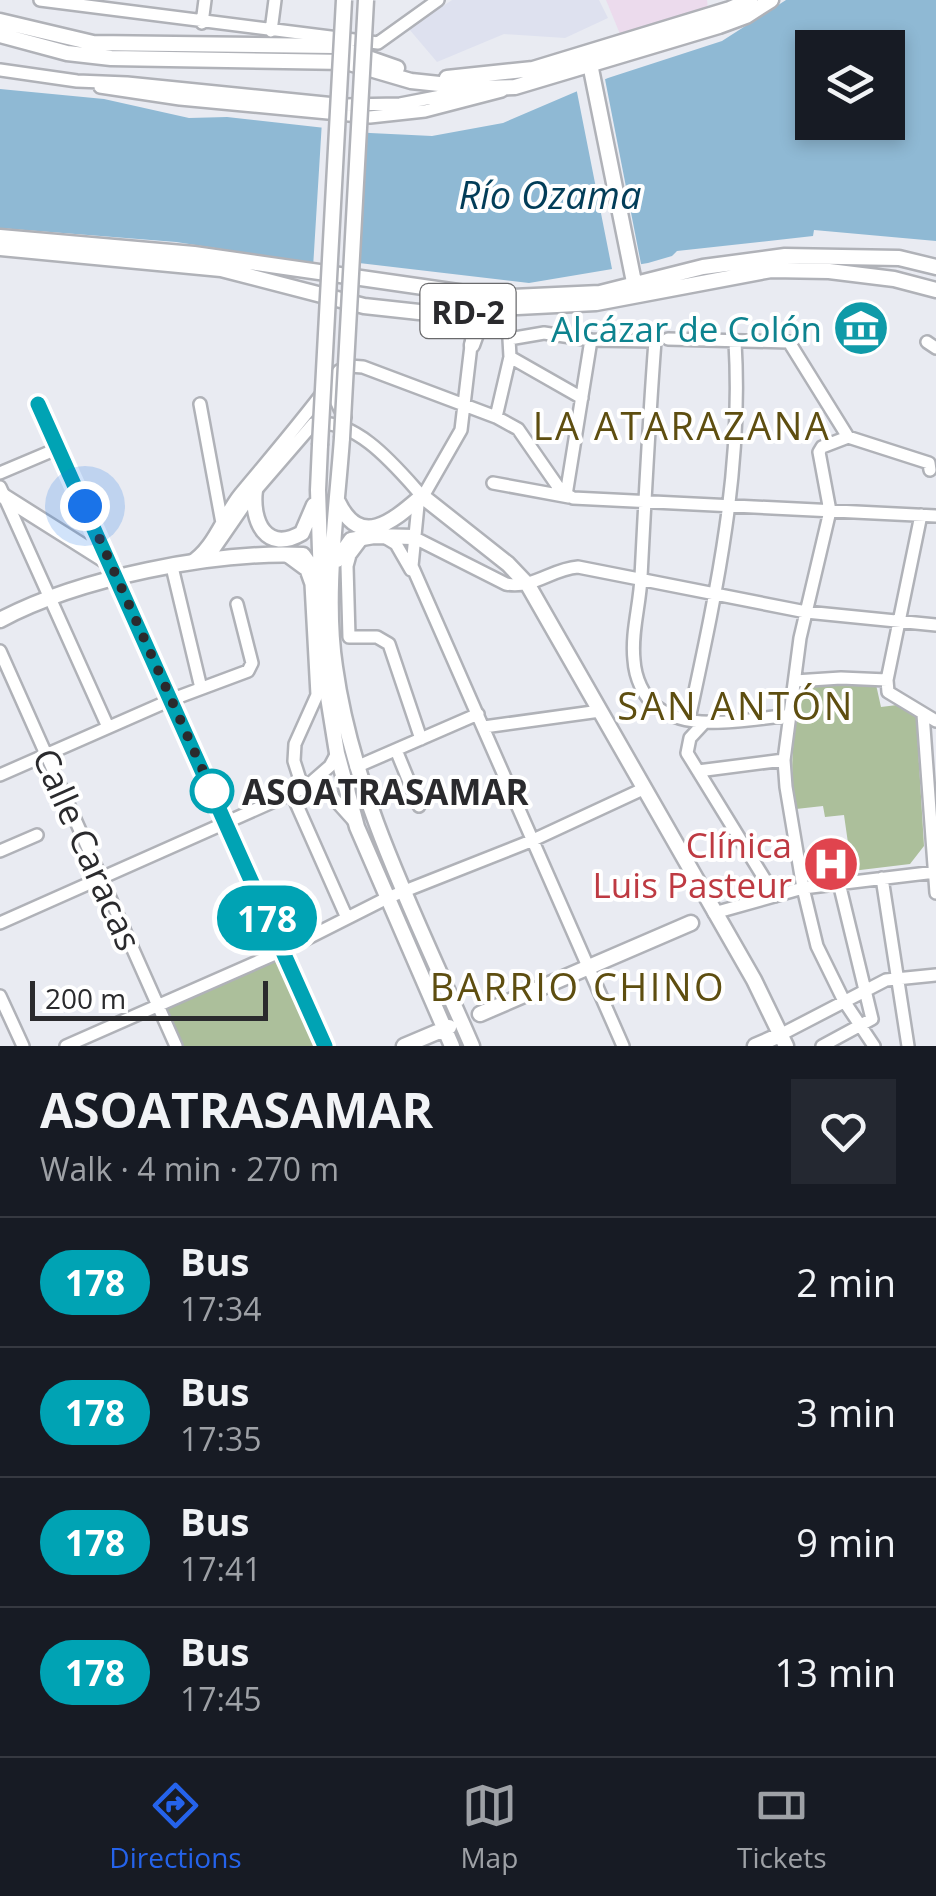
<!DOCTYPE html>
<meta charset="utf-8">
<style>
:root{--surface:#171b24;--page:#242831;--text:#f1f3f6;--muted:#9ea1a6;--line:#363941;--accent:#2563eb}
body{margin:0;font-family:"Open Sans",sans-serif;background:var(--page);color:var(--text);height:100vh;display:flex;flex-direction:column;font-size:38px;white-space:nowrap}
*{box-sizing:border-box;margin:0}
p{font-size:32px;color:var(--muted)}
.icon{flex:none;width:55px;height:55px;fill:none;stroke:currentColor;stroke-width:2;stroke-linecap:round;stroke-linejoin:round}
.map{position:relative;height:1046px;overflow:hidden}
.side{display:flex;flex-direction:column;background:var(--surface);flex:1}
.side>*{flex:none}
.badge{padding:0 20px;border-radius:32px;font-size:35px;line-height:65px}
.buttons{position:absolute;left:795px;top:30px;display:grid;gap:20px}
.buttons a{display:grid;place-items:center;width:110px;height:110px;border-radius:0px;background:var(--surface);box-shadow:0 5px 15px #0003;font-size:50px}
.scale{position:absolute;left:30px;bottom:25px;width:238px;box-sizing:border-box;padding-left:10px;border:5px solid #2a2a2d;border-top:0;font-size:28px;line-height:35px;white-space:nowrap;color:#2a2a2d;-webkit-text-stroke:8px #fff;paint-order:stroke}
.you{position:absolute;width:50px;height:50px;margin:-25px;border:8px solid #fff;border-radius:50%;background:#1a73e8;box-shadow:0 0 0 15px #1a73e833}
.map>.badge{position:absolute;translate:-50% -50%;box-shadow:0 0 0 5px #fff}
.round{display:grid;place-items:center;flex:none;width:105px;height:105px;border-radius:0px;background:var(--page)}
.overview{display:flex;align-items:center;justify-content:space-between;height:170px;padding:0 40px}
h1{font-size:48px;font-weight:700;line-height:75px}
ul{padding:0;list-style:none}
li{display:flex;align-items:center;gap:30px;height:130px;padding:0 40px;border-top:2px solid var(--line)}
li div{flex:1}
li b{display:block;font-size:38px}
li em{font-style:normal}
li .badge{min-width:110px;font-weight:700;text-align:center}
.tab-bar{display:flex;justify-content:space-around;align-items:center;height:140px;border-top:2px solid var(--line);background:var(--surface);font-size:28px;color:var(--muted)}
.tab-bar a{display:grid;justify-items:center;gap:5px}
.tab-bar .active{color:var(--accent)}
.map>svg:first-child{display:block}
</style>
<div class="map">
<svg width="936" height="1046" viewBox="0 0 936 1046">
<rect width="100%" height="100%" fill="#e9ebf2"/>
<path fill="#dee1ef" d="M452 0H599L608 18 565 38 504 34 437 62 409 29Z"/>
<path fill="#ecdbed" d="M606 0H707L708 9 620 34Z"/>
<path fill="#acbf9b" d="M875 680 881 707 897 705 916 714 924 846 910 864 852 871 844 815 825 817 823 806 796 809C788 764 794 731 803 686Z
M282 951 325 1046H177L158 1005Z"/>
<path fill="#8fb9d4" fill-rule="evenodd" d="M786 0H936V241L814 230 813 236 677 251 672 256 648 263 529 283 359 263H312L176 242 0 228V89L104 99 189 118 227 117 370 133 432 136 503 123 608 78 722 41ZM812 48H888V122H812Z"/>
<path fill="#e9ebf2" d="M604 74 642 269 613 274 576 87Z
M322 121 366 127 357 268H313Z"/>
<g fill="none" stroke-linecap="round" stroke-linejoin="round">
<g stroke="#b0b2b8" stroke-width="16">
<path id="minor" d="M40 0 378 43 438 0
M202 23 205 0
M271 31 275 0
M0 70 77 81 127 83 345 105 400 104 472 90
M100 87 180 99 370 117 425 111 502 91
M476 303 461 430 418 505 412 566 623 1046
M668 339 789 342 848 437
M927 342 936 348
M336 379C331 393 337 406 345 417
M582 398 510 357 509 339 544 333 591 340 655 341C649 420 645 498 641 577 640 605 631 632 634 660 635 677 643 697 657 707 690 733 751 719 790 715
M38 404 111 564
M200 404 222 523
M496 417 510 357
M848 437 822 447 819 452 830 511 800 638 784 760 786 787 803 888 817 946 844 1001 874 1046
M848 437 929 463 930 470
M0 473 59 448
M493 483 569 497
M0 487 108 727
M566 495 591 340
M921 515 887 680 888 692 936 721
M413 537 506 584C534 589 551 569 578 567L806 612 936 625
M386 538 396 544 411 570
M362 539 350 555 347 566 349 637H377L389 644 421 739
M287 556 306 570 311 584 317 695 295 744 294 761 303 789
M206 561 250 497 313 424C356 417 396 467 422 496
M189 563C214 548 222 516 240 494 274 453 308 414 339 371L349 366 363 367 496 417 518 429 561 491 573 498 936 516
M172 567 201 688
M117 578 325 1046
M0 651 176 1046
M795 681 841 678 887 680
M923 714 936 893
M689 719C716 593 743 472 735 342
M703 724 690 738 687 753 775 896
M484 727 600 711
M396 750 419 806
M356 767 478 714
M698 771 784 760
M0 775 173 699 248 671 252 663 237 604
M306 787 327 791 353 820
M292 794 347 918
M0 851 37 835
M882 878 908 1046
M714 913 803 888 936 872
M0 923 306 787 330 766 337 753
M0 996 23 1046
M780 1035 886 980 936 975
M66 1046 282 951 387 898 531 841 643 789
M822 1046 872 1019 839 883"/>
</g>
<g stroke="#b0b2b8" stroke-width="19">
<path id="major" d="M0 21 93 43 334 46 397 68
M0 35 67 53 111 58 346 62 411 81 477 88 515 87 719 26 746 16 771 0
M589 59 636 292
M447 78 533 69 730 9 750 0
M0 237 194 254 465 293 512 297 600 293 703 267 785 256 899 258 936 267
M0 248 221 269 364 306 419 312 596 303 771 270 829 271 894 279 936 290
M472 345 480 323 497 311
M342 438C337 510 324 595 335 667 353 798 420 925 472 1046
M320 445 318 490 324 672 337 753 357 827 452 1046
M255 490C251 521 266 554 302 533L314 505
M0 494 111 564 117 578
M338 502C361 550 394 520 422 496L508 564 528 585 754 980 786 1046
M337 560 351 540 374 536 413 537
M0 620C79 578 213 551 303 555L317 575
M480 1014 691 923
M404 1046 449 1027
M755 1046 780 1035"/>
</g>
<use href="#minor" stroke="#fff" stroke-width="11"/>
<use href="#major" stroke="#fff" stroke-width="14"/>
<g stroke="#b0b2b8" stroke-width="19" stroke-linecap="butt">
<path id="major-bridge" d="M342 438 366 0
M320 445 344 0"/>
</g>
<use href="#major-bridge" stroke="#fff" stroke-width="14"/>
</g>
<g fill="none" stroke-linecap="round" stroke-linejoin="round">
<g stroke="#fff" stroke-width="22">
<path id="line" d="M38 404 325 1046"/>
</g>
<use href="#line" stroke="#00a3b4" stroke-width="15"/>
<path stroke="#2a2a2d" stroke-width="10" stroke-dasharray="0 18" d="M85 506 212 791"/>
</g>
<defs>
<g id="museum-disc" transform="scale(2.875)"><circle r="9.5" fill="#0f9aa8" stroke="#fff"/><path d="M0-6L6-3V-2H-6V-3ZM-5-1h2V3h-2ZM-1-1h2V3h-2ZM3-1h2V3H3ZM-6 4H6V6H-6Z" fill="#fff"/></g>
<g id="hospital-disc" transform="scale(2.875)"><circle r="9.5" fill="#e0444e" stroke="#fff"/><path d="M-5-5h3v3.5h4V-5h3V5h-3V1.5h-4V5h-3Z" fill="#fff"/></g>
</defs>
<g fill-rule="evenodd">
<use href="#museum-disc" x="861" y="328"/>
<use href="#hospital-disc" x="831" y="864"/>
</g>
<circle fill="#fff" stroke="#00a3b4" stroke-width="5" cx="212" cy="791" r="20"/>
<g text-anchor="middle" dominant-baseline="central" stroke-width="8" stroke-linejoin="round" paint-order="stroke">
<rect fill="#fff" stroke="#6a6a6c" stroke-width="2.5" x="420.5" y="284" width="95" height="54" rx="8"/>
<g font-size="32" font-weight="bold" fill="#2a2a2d">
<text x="468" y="311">RD-2</text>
</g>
<g font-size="35" fill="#0d838f" stroke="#fff" text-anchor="end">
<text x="822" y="328">Alcázar de Colón</text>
</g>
<g font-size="35" font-weight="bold" fill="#2a2a2d" stroke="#fff" text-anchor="start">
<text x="242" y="791">ASOATRASAMAR</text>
</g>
<g font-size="35" fill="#be3a42" stroke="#fff" text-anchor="end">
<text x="792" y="844">Clínica<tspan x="792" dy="40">Luis Pasteur</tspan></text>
</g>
<g font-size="35" fill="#2a2a2d" stroke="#fff">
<text transform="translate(88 849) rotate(66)">Calle Caracas</text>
</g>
<g font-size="38" font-style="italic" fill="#023d58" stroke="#fff">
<text x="550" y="194">Río Ozama</text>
</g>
<g font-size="38" letter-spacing="2.5" fill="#5e4e10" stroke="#fff">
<text x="682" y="425">LA ATARAZANA</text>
<text x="736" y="705">SAN ANTÓN</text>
<text x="578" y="986">BARRIO CHINO</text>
</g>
</g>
</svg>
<div class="buttons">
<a><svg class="icon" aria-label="layers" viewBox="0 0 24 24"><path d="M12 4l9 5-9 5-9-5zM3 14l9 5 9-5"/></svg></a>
</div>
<div class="scale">200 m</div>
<div class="you" style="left:85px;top:506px"></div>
<b class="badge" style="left:267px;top:918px;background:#00a3b4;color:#fff">178</b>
</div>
<section class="side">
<div class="overview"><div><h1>ASOATRASAMAR</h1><p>Walk · 4 min · 270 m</p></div><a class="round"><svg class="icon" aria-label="heart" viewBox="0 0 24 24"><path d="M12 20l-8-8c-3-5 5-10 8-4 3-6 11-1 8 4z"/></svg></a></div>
<ul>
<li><span class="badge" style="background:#00a3b4;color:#fff">178</span><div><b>Bus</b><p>17:34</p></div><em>2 min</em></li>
<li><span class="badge" style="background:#00a3b4;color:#fff">178</span><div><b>Bus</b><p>17:35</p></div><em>3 min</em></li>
<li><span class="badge" style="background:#00a3b4;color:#fff">178</span><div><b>Bus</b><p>17:41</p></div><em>9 min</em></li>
<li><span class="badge" style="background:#00a3b4;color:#fff">178</span><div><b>Bus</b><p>17:45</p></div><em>13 min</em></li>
</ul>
</section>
<nav class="tab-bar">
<a class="active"><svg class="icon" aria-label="directions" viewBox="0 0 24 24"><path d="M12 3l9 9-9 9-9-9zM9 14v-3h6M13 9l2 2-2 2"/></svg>Directions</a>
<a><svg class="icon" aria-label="map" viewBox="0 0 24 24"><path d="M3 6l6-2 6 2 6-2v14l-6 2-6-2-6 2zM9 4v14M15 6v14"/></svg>Map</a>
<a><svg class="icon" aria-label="tickets" viewBox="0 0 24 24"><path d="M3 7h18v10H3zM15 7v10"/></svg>Tickets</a>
</nav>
